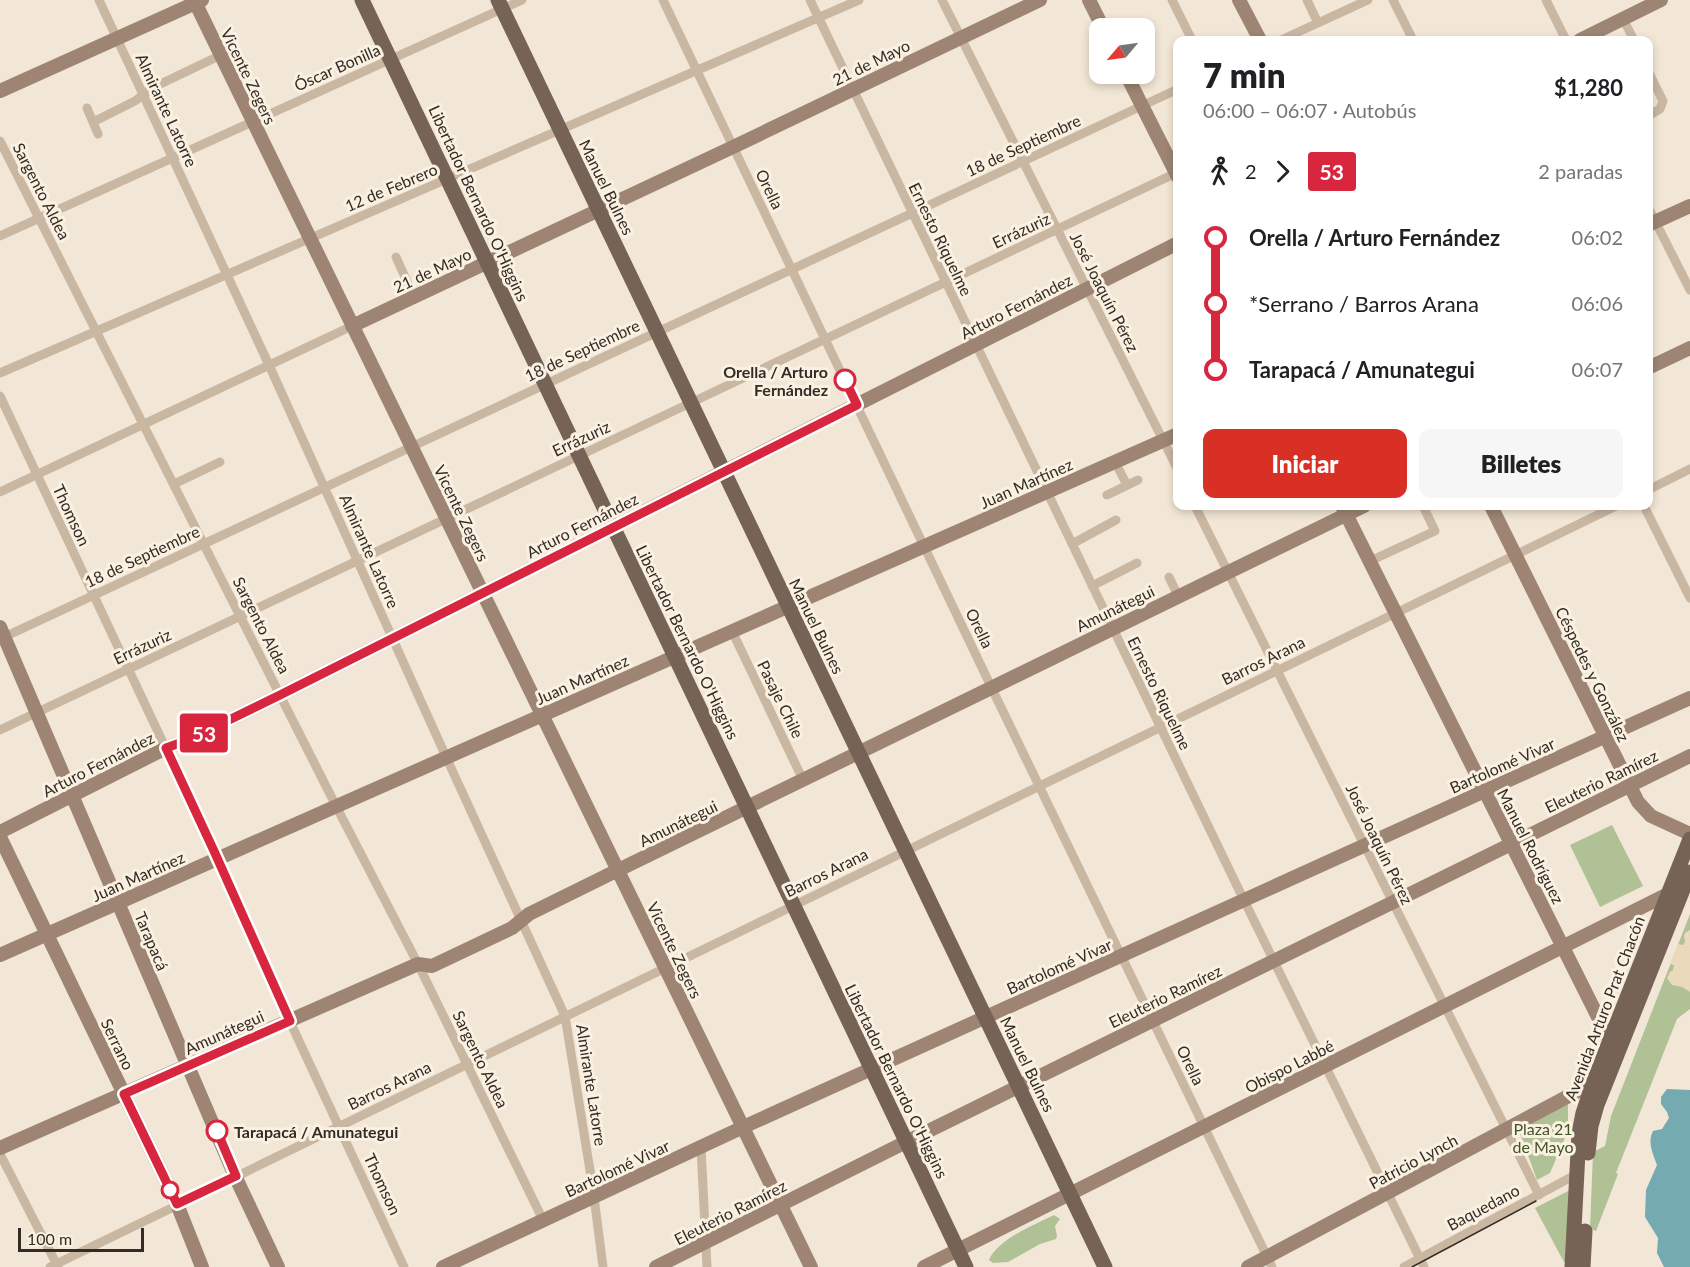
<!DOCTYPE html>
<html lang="es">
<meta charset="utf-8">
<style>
:root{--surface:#fff;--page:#f6f6f6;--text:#202124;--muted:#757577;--accent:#d93025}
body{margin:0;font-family:Lato,sans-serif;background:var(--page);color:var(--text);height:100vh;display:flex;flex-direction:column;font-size:22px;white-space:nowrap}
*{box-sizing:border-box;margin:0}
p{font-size:20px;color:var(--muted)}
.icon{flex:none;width:33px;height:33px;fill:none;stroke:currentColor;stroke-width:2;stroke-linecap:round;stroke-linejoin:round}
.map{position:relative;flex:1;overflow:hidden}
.side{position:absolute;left:1173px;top:36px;width:480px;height:474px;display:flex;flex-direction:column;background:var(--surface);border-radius:12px;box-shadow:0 3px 9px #0003}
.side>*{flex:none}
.badge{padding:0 12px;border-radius:4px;font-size:21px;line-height:39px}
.needle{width:39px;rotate:241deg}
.buttons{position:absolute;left:1089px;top:18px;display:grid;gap:12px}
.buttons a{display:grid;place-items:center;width:66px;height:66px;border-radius:12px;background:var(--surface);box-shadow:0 3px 9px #0003;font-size:30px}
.scale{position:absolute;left:18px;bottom:15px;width:126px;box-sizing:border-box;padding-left:6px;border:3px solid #342b25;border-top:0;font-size:16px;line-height:21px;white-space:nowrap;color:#342b25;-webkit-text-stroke:4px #faf1e2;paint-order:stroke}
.map>.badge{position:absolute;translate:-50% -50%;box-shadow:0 0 0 3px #fff}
.legs{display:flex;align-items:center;gap:9px;height:66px;padding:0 30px;font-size:20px}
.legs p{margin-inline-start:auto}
.summary{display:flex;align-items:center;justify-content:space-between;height:102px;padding:0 30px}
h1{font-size:33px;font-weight:800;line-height:45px}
.primary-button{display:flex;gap:12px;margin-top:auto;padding:12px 30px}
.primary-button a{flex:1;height:69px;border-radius:12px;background:var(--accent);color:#fff;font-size:24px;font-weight:800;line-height:69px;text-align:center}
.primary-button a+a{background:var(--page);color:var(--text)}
ul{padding:0 30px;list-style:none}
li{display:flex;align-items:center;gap:21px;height:66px;font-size:22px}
li i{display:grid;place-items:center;width:9px;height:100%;margin:0 8px;background:currentColor}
li i::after{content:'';width:15px;height:15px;margin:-8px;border:4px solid;border-radius:50%;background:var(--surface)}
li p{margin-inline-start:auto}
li:first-child i{background:linear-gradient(#0000 50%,currentColor 0)}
li:last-child i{background:linear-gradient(currentColor 50%,#0000 0)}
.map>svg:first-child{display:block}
</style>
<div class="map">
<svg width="1690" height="1267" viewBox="0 0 1690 1267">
<rect width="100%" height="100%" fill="#f2e7d6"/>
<path fill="#b0c196" d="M1612 825 1643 886 1600 907 1570 845Z
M1690 914V1009L1677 1019 1616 1173 1618 1174 1596 1231 1590 1229 1593 1152 1605 1146 1611 1116Z
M1568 1104V1131L1550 1173 1537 1180 1518 1128Z
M1572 1189 1567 1261 1564 1262 1535 1208Z
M1054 1215 1060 1219 1055 1226 1057 1236 1056 1239 1040 1244 1008 1262 993 1263 989 1260C998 1239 1034 1225 1054 1215Z"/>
<path fill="#ebd9bc" d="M1690 930V992L1682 987 1672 985 1667 978 1670 972 1673 970 1674 965 1670 964 1678 944 1683 945 1685 942 1684 936 1685 933Z"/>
<path fill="#74aab0" d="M1667 1089 1690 1090V1267H1664L1657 1253 1658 1238 1645 1217 1646 1190 1657 1165C1653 1154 1647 1142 1653 1131L1662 1129 1669 1118 1667 1112 1661 1104V1097Z"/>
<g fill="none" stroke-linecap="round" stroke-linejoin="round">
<path stroke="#cab7a2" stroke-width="9" d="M99 0 269 365 452 770 565 1016 593 1189 603 1267
M663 0 996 697 1272 1267
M810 0 1239 890 1424 1267
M942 0 1178 470
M1172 0 1192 40
M1307 0 1318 23
M1393 0 1413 40
M1546 0 1566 40
M1623 19 1634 40
M1281 40 1368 0
M1648 71 1663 101 1660 109 1648 116
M87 108 98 134
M93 122 135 101 152 88 221 55
M0 141 336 806 418 964 543 1220
M1648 207 1690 290
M0 236 522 0
M396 257 414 297
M0 373 859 0
M0 396 214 851 286 1013 404 1267
M1115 462 1127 485
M174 484 220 462
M1648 490 1690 469
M0 492 352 326
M1107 495 1138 480
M1195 506 1539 1195
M1644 506 1690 598
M1072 544 1116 520
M1370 561 1435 531 1423 506
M1169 577 1178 596
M1092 586 1137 563
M732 631 803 780
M0 639 1178 89
M0 730 1176 173
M701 1147 707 1267
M0 1154 58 1267
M50 1267 1616 506
M1404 1267 1577 1174"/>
<path stroke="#9e8573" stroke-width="14" d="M194 0 811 1267
M1089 0 1103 28
M1239 0 1260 40
M1580 40 1661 0
M1126 74 1178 177
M0 91 202 0
M1648 225 1690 206
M352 326 733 147 1040 0
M1648 368 1690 348
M1342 506 1610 1041
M1491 506 1638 802 1651 816 1690 834
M0 627 235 1176 278 1267
M0 832 166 748 188 740 280 695 1178 243
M0 837 177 1204 202 1267
M0 955 1178 434
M0 1148 418 964 432 966 512 928 529 914 608 875 1364 506
M443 1267 752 1123 1690 698
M656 1267 906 1142 1690 756
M924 1267 1668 894
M1248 1267 1593 1083"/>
<path stroke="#776355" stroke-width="15" d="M362 0 966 1267
M498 0 1105 1267
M1588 1153 1591 1126 1597 1105 1690 872
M1572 1267 1579 1133 1583 1113 1593 1083 1690 839
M1583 1267 1585 1231"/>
<path stroke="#342b25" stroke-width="1.5" d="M1412 1267 1536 1201"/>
</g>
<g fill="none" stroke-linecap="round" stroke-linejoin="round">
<g stroke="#fff" stroke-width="14">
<path id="line-1" d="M217 1131 236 1176 177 1204 124 1094 290 1021 214 851 166 748 188 740 280 695 857 405 845 380"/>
</g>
<use href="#line-1" stroke="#d7263d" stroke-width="9"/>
</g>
<g fill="#fff" stroke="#d7263d" stroke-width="3">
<circle cx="845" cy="380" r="10"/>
<circle cx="217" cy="1131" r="10"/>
<circle cx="170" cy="1190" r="8"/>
</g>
<g text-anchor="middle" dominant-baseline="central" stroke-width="6" stroke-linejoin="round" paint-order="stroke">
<g font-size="16" fill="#342b25" stroke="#faf1e2">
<text transform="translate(871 62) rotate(-26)">21 de Mayo</text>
<text transform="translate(337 67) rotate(-24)">Óscar Bonilla</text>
<text transform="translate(249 76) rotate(64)">Vicente Zegers</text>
<text transform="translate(167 110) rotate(65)">Almirante Latorre</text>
<text transform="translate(1023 145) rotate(-25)">18 de Septiembre</text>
<text transform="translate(391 187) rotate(-23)">12 de Febrero</text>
<text transform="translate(607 187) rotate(64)">Manuel Bulnes</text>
<text transform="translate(770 189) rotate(64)">Orella</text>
<text transform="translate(42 191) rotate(63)">Sargento Aldea</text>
<text transform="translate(479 203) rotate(65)">Libertador Bernardo O'Higgins</text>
<text transform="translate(1021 230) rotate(-25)">Errázuriz</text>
<text transform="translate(941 239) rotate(64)">Ernesto Riquelme</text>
<text transform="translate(432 270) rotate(-25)">21 de Mayo</text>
<text transform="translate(1105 292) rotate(63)">José Joaquín Pérez</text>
<text transform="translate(1016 306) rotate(-27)">Arturo Fernández</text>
<text transform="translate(582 350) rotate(-25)">18 de Septiembre</text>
<text transform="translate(581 438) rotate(-25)">Errázuriz</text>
<text transform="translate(1026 483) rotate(-24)">Juan Martínez</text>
<text transform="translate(462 513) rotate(64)">Vicente Zegers</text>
<text transform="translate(72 515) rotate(65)">Thomson</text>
<text transform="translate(582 525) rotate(-27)">Arturo Fernández</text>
<text transform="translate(370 551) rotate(66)">Almirante Latorre</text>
<text transform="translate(142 556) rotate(-25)">18 de Septiembre</text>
<text transform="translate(1115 608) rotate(-26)">Amunátegui</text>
<text transform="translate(262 625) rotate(63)">Sargento Aldea</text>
<text transform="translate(817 626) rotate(64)">Manuel Bulnes</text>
<text transform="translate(980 628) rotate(64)">Orella</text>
<text transform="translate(688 642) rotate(64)">Libertador Bernardo O'Higgins</text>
<text transform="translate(142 646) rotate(-25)">Errázuriz</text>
<text transform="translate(1263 660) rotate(-26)">Barros Arana</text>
<text transform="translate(1593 674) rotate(64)">Céspedes y González</text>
<text transform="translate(582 679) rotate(-24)">Juan Martínez</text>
<text transform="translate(1160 693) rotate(64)">Ernesto Riquelme</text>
<text transform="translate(781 699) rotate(64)">Pasaje Chile</text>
<text transform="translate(98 764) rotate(-27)">Arturo Fernández</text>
<text transform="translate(1502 765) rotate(-24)">Bartolomé Vivar</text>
<text transform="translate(1601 781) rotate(-26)">Eleuterio Ramírez</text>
<text transform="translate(678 823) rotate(-26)">Amunátegui</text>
<text transform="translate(1380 844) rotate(64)">José Joaquín Pérez</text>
<text transform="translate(1531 846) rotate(63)">Manuel Rodríguez</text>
<text transform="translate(826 872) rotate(-26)">Barros Arana</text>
<text transform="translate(138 876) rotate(-24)">Juan Martínez</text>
<text transform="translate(152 941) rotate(67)">Tarapacá</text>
<text transform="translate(675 950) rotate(64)">Vicente Zegers</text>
<text transform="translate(1059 966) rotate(-24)">Bartolomé Vivar</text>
<text transform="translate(1165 996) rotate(-26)">Eleuterio Ramírez</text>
<text transform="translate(1604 1008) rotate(-69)">Avenida Arturo Prat Chacón</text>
<text transform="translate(224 1032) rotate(-24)">Amunátegui</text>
<text transform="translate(118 1044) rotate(64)">Serrano</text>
<text transform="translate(481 1059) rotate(64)">Sargento Aldea</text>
<text transform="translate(1028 1064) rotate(64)">Manuel Bulnes</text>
<text transform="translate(1191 1065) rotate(64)">Orella</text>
<text transform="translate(1289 1066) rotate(-27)">Obispo Labbé</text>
<text transform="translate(897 1081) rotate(64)">Libertador Bernardo O'Higgins</text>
<text transform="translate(389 1085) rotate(-26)">Barros Arana</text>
<text transform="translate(592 1085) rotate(81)">Almirante Latorre</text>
<text transform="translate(1413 1161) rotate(-28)">Patricio Lynch</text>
<text transform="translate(617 1168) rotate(-25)">Bartolomé Vivar</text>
<text transform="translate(383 1184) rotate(65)">Thomson</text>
<text transform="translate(1483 1207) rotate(-28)">Baquedano</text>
<text transform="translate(730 1212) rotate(-27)">Eleuterio Ramírez</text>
</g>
<g font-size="16" font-weight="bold" fill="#342b25" stroke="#faf1e2" text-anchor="end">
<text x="828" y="371">Orella / Arturo<tspan x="828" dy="18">Fernández</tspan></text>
<text x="234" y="1131" text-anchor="start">Tarapacá / Amunategui</text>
</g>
<g font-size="16" fill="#415427" stroke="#faf1e2">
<text x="1543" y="1128">Plaza 21<tspan x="1543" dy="18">de Mayo</tspan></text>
</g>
</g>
</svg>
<div class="buttons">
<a><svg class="needle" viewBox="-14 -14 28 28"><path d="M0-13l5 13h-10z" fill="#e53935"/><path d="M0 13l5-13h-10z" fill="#757577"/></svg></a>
</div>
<div class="scale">100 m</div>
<b class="badge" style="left:204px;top:733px;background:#d7263d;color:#fff">53</b>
<section class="side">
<div class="summary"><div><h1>7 min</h1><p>06:00 – 06:07 · Autobús</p></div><b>$1,280</b></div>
<div class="legs"><svg class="icon" aria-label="walk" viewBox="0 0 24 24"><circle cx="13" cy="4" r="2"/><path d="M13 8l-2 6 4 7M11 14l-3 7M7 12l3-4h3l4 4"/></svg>2<svg class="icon" aria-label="forward" viewBox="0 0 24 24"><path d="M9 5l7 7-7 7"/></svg><b class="badge" style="background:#d7263d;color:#fff">53</b><p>2 paradas</p></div>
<ul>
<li><i style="color:#d7263d"></i><b>Orella / Arturo Fernández</b><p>06:02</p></li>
<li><i style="color:#d7263d"></i><span>*Serrano / Barros Arana</span><p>06:06</p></li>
<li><i style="color:#d7263d"></i><b>Tarapacá / Amunategui</b><p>06:07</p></li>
</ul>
<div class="primary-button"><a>Iniciar</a><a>Billetes</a></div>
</section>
</div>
